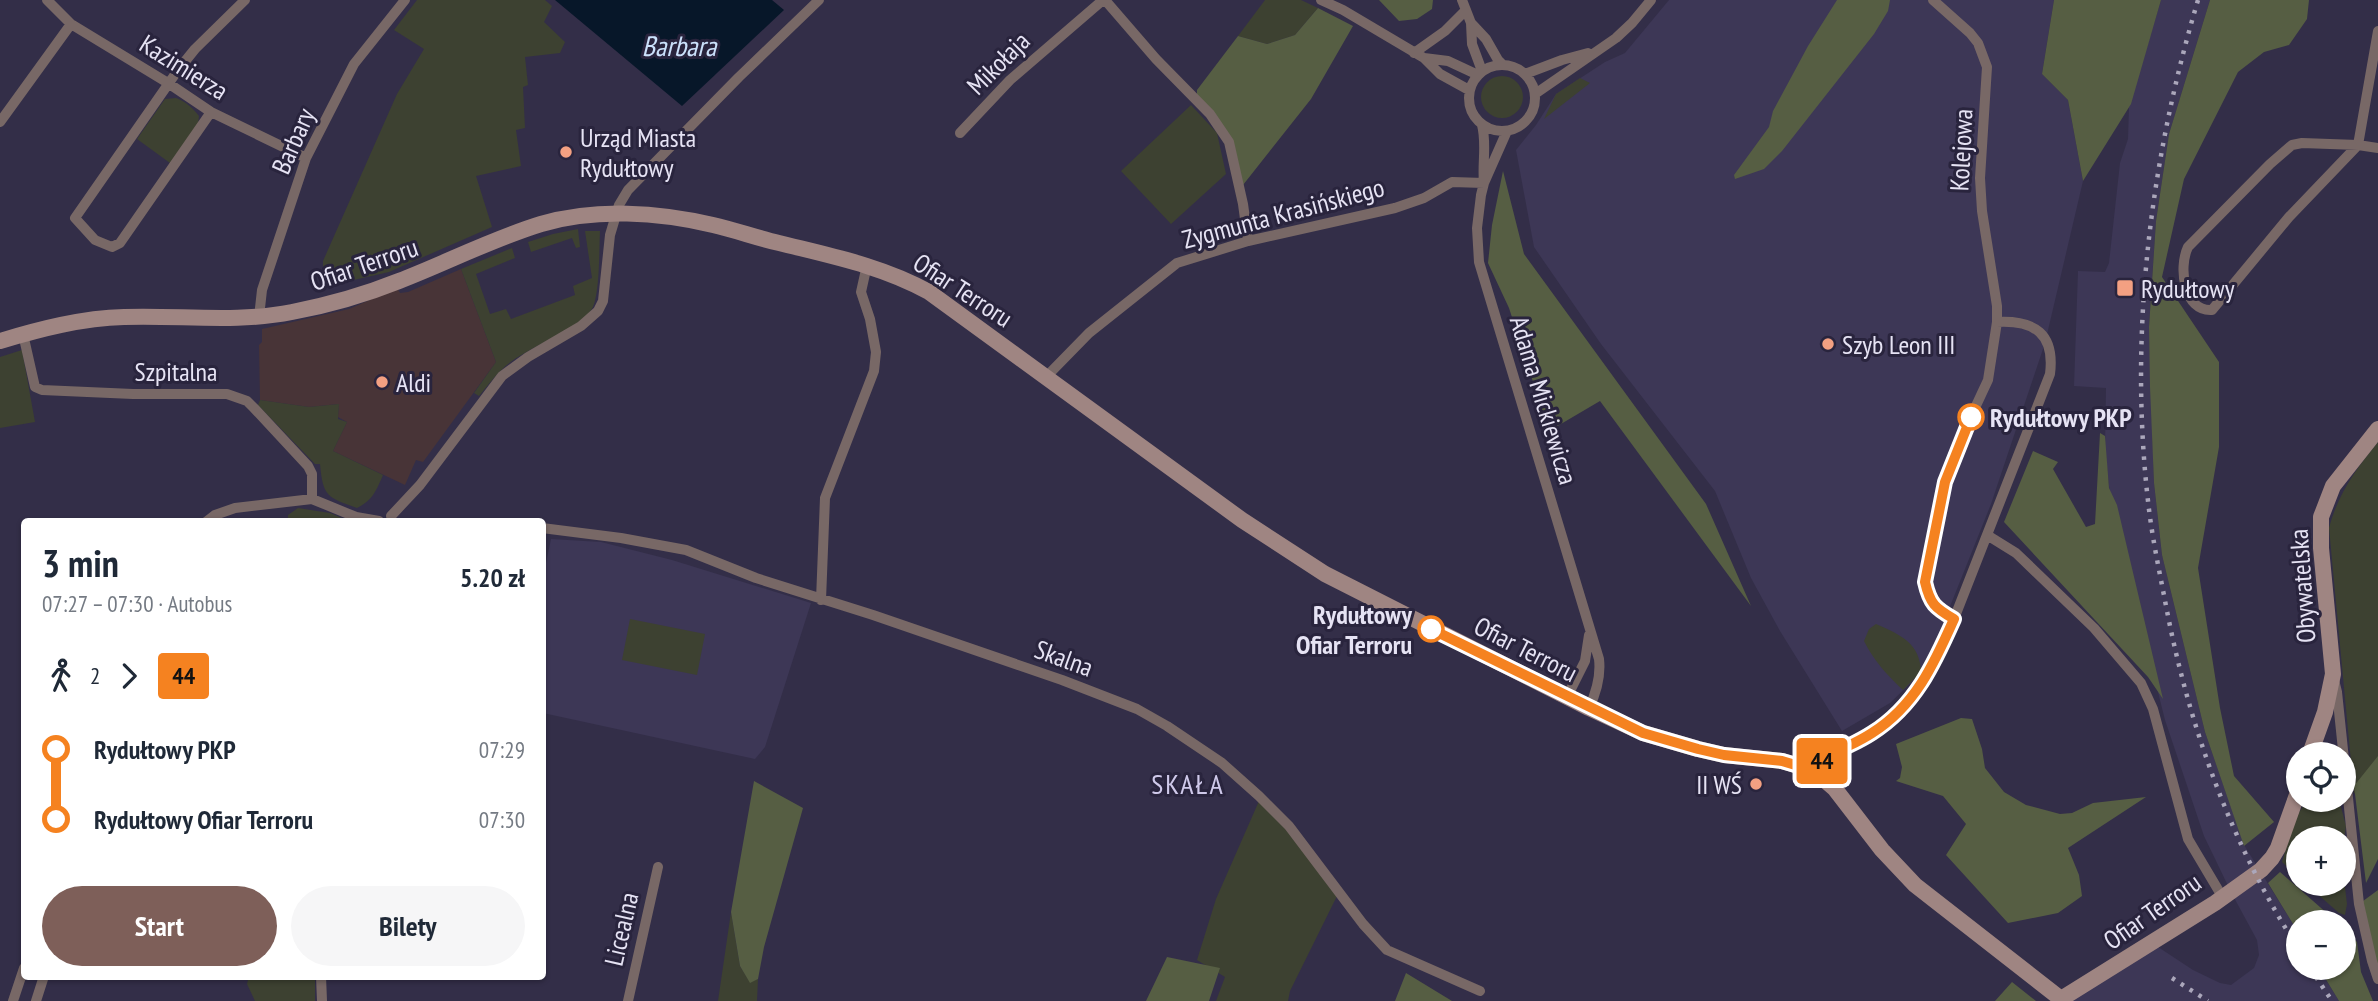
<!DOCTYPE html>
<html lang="pl">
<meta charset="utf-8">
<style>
:root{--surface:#fff;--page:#f6f6f7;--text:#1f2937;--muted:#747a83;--accent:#7e5f59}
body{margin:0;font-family:"PT Sans Narrow",sans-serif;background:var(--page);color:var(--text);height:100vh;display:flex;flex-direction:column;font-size:26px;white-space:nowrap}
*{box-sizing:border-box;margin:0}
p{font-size:23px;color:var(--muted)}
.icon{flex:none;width:38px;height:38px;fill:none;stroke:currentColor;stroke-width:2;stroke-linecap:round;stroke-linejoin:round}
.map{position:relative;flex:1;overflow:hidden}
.panel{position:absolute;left:21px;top:518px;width:525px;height:462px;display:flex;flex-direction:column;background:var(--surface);border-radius:7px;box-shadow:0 2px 5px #0004}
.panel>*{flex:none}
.badge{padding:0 14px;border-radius:5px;font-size:24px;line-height:46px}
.fabs{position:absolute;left:2286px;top:742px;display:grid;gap:14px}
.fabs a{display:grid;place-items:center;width:70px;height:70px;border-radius:50%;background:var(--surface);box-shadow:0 2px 5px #0004;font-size:35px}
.map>.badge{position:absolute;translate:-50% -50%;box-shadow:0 0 0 4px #fff}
.legs{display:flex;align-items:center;gap:10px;height:77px;padding:0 21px;font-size:23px}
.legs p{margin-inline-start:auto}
.overview{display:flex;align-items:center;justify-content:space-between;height:119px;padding:0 21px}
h1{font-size:38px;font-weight:600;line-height:52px}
.button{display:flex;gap:14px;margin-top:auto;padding:14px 21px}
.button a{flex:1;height:80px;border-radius:42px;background:var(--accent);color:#fff;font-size:28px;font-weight:600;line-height:80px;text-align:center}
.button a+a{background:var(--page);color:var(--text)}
ul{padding:0 21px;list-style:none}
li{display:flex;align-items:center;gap:24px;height:70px;font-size:26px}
li i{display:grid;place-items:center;width:10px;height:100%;margin:0 9px;background:currentColor}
li i::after{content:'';width:18px;height:18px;margin:-9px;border:5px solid;border-radius:50%;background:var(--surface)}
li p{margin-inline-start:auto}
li:first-child i{background:linear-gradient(#0000 50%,currentColor 0)}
li:last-child i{background:linear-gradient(currentColor 50%,#0000 0)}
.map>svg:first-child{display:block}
</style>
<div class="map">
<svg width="2378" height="1001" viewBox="0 0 2378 1001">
<rect width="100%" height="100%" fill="#332e48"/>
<path fill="#483437" d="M461 269 496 362 423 462 416 460 405 485 333 451 347 422 338 417 339 404 309 407 260 400 259 345 262 342V329L349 309 397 288 400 293 408 292Z"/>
<path fill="#3d3756" d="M1669 0H2054L2042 74 2068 100 2083 181 2045 343 1991 504 1925 669 1890 703 1842 731 1780 631 1751 578 1715 491 1601 344 1534 247 1516 150 1536 125 1556 94 1605 62 1625 53Z
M2161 0H2210L2169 134 2156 221 2149 327 2154 483 2162 555 2205 732 2244 845 2298 932V968H2319L2339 1001H2063L2152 943 2193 970 2220 983 2231 985 2254 968 2259 955 2257 940 2231 892 2204 836 2165 720 2111 505 2105 448 2106 388 2074 386 2078 271 2105 272 2109 263 2120 163 2128 139 2129 107Z
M551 539 601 542 672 560 811 603 765 747 755 759 543 713 542 582Z"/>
<path fill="#3d4131" d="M417 0H545L552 6 544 22 565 42 560 53 525 57 528 85 523 87 525 128 516 130 521 166 476 176 492 227 389 272 323 287V261L397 94 424 49 394 30Z
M1265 0H1301L1318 8 1295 35 1267 44 1238 36Z
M1481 97a21 21 0 1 1 42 0a21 21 0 1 1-42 0Z
M1580 78 1590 83 1544 119 1556 94Z
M176 98C186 102 192 107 199 116L198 125 170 163 137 139 165 99Z
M1191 105 1217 133 1226 174 1171 224 1121 171Z
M578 229 580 247 576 248 572 238 531 252 528 242 553 234Z
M585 231H600C599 250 600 290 593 307 584 326 531 347 512 361 499 370 489 384 479 396L474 393 496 362 461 269 512 248 515 258 476 274 490 314 506 309 511 319 575 295 573 286 592 278Z
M22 350 35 422 0 428V357Z
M260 400 309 407 339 404 338 419 347 422 333 451 383 475C376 491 373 500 357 508 327 497 323 497 320 464H315L258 405Z
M2378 442V760L2354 794 2329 528C2338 494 2356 469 2378 442Z
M298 508 330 513 349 521H288V515Z
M630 619 705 634 697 675 622 660Z
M1876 624C1901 635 1920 643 1921 672L1903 690C1887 675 1874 661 1864 641L1869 629Z
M2312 800H2328L2341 807 2346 826 2343 846V838H2298V877L2282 862C2288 844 2293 808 2312 800Z
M1259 801 1287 829 1337 896 1290 991 1288 1001H1216L1225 977 1197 960 1216 899Z
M2343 871 2347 904 2345 915 2339 913 2306 884H2343Z
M731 912 740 966 750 982 758 979 757 1001H718Z
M249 976 315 977V1001H255L247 984Z"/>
<path fill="#565e43" d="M1379 0H1433L1432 9 1417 19 1399 21Z
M1837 0H1890L1888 11 1874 34 1782 151 1764 169 1735 179 1734 175 1769 127 1773 111 1808 46Z
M2054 0H2161L2131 104 2083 181 2068 100 2042 74Z
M2210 0H2309L2307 19 2289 45 2264 52 2238 72 2184 179 2162 277 2219 362V447L2198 568 2220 708 2234 776 2274 822 2244 846 2205 732 2162 555 2154 483 2150 387 2149 327 2156 221 2169 134Z
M1318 8 1353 26 1311 99 1243 185 1234 145 1197 96V90L1238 36 1267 44 1295 35Z
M1503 171 1524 254 1706 504 1751 606 1600 401 1549 431 1509 308 1488 263 1492 225Z
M2100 433 2105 436 2109 488 2117 505 2163 699 2148 677 2004 522 2033 451 2058 462 2053 469 2086 527 2095 524Z
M1961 718 1972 719 1982 749 1985 768 2004 792 2026 805 2060 814 2072 813 2093 803 2146 797 2068 848 2079 875 2082 896 2058 913 2008 923 1946 855 1966 824 1943 796 1896 781 1900 778 1902 767 1896 744Z
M2378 756V859L2366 883 2354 786Z
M754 781 803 808 764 947 758 979 750 983 740 966 731 912Z
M2280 872 2337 922H2298V932L2268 883Z
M2378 890V979L2359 904Z
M2343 927 2357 942 2361 972 2373 1001H2339L2319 968H2343Z
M1167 957 1220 968 1209 1001H1146Z
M1406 973 1452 1001H1395Z
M2012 982 2036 1001H1995Z"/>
<path fill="#071729" d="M555 0H772L784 10 682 106Z"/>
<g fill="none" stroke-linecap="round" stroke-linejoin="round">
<path stroke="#786866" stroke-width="10" d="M47 0 71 24 168 83 211 112 306 158
M1105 0 1156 59 1210 114 1229 142 1243 204 1248 241
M1321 0 1343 10 1424 58 1440 74 1469 90
M1462 0 1471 23 1472 44 1482 71
M1933 0 1970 33 1978 43 1987 67 1980 178 1982 211 1997 306V322L1988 380 1960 440 1945 482 1925 582C1930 604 1935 608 1954 619
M1471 23 1486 39 1498 60 1503 65
M2378 31 2358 145 2378 148
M1414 53 1445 31 1466 10
M1424 58 1448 61 1478 75
M1469 98a33 33 0 1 1 66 0a33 33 0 1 1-66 0Z
M1525 74 1562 60 1588 53
M1535 94 1616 38 1632 23 1651 0
M211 112 120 243 112 247 95 240 75 218 178 70 195 49 245 0
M0 122 71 24
M1482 125C1487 144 1482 163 1484 183
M1507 131 1484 183 1481 195 1477 228 1479 262 1599 659C1601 676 1596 693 1589 708
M960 133 1010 80 1103 0
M2302 143 2358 145 2289 217 2212 310C2184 312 2178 268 2188 247L2270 164 2292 145Z
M259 317 262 290 306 158 354 64 405 0
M23 334 35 387 42 390 133 394H227L247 401 254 408 308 466 312 474V499
M1046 377 1089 333 1177 263 1248 241 1395 208 1424 198 1452 182 1484 183
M391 516 420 485 502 376 528 357 581 326 598 311 603 301 610 235 619 205 628 190 739 77 819 0
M206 522 215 515 235 508 312 499 356 517 379 521
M542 528 621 538 686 550 756 578 873 615 1062 680 1137 709 1167 726 1222 763 1259 796 1289 826 1363 924 1387 950 1480 991
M1987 535 2016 553 2094 628 2141 683 2153 709 2188 839 2223 898
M821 600 825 498 874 371 876 352 870 319 861 292 867 265
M2334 680 2337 692 2359 904 2372 961 2378 979
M1567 697 1585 661 1589 635
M1813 770 1826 756 1875 732 1903 707 1921 686 1935 661 1954 619 2050 374C2055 334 2035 320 1997 322
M321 976 322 1001
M13 1001 24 968
M36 1001 44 976
M628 1001 658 867"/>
<path stroke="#9f8582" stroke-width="16" d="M0 341C40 329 82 318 124 317 180 315 237 323 292 312 329 305 364 295 399 281 446 263 492 239 541 224 596 208 658 212 713 225 735 230 757 238 779 243 831 256 882 266 929 292L1242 520 1325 574 1589 708 1643 733 1698 749 1724 755 1782 761 1813 770 1835 789 1882 850 1915 885 2061 999 2215 903 2261 870 2272 858 2278 848 2298 792
M2310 754 2325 712 2333 674 2321 548V517L2333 486 2378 429"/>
<path stroke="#aba7bb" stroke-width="4.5" stroke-dasharray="3.5 7" stroke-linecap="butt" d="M2198 0C2150 161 2129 334 2148 501 2152 538 2160 574 2167 611 2190 729 2232 846 2298 948
M2310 968 2332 1001
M2172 978 2208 1001"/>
</g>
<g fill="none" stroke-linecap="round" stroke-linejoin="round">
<g stroke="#fff" stroke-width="16">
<path id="line-1" d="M1431 629 1643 733 1698 749 1724 755 1782 761 1812 770C1834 749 1849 748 1872 733 1915 706 1934 664 1954 619 1935 608 1930 604 1925 582L1945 482 1971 417"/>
</g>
<use href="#line-1" stroke="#f58220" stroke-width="10"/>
</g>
<g fill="#f3a082" stroke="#29243d" stroke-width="2.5">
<circle cx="566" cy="152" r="7"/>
<rect x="2116" y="279" width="18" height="18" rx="3.5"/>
<circle cx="1828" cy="344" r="7"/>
<circle cx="382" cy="382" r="7"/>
<circle cx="1756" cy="784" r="7"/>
</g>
<g fill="#fff" stroke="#f58220" stroke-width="3.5">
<circle cx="1971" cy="417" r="12"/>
<circle cx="1431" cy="629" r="12"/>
</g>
<g text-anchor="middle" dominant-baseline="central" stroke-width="6" stroke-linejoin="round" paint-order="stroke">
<g font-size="26" fill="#e6e3f4" stroke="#29243d">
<text transform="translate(998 63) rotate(-45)">Mikołaja</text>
<text transform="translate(184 67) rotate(32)">Kazimierza</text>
<text transform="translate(293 141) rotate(-66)">Barbary</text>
<text transform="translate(1961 150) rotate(-87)">Kolejowa</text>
<text transform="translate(1283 213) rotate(-15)">Zygmunta Krasińskiego</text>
<text transform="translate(364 264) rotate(-19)">Ofiar Terroru</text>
<text transform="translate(963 290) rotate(33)">Ofiar Terroru</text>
<text x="176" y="371">Szpitalna</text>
<text transform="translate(1544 400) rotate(73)">Adama Mickiewicza</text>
<text transform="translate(2302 586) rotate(-94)">Obywatelska</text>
<text transform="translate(1526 649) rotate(27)">Ofiar Terroru</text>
<text transform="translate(1064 658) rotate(20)">Skalna</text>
<text transform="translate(2152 911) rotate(-35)">Ofiar Terroru</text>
<text transform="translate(621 929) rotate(-77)">Licealna</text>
</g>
<g font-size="26" fill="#e6e3f4" stroke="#29243d" text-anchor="start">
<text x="580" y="137">Urząd Miasta<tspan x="580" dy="30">Rydułtowy</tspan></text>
<text x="2141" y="288">Rydułtowy</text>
<text x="1842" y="344">Szyb Leon III</text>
<text x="396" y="382">Aldi</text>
<text x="1742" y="784" text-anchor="end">II WŚ</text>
</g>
<g font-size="26" font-weight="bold" fill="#e6e3f4" stroke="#29243d" text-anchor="start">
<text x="1990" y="417">Rydułtowy PKP</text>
<text x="1412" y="614" text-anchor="end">Rydułtowy<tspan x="1412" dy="30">Ofiar Terroru</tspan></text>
</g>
<g font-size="28" font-style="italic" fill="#cbe1fb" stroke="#29243d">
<text x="679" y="45">Barbara</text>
</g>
<g font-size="28" letter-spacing="2" fill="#cfc9ea" stroke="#29243d">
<text x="1188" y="783">SKAŁA</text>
</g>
</g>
</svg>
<div class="fabs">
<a><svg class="icon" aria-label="locate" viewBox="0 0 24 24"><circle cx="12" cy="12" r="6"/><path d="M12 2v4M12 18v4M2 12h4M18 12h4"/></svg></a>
<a>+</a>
<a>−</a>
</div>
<b class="badge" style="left:1822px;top:761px;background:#f58220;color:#111">44</b>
<section class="panel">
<div class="overview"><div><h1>3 min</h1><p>07:27 – 07:30 · Autobus</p></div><b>5.20 zł</b></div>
<div class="legs"><svg class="icon" aria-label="walk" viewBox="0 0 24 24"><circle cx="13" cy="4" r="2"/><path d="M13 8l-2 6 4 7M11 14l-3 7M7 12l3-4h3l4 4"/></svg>2<svg class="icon" aria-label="forward" viewBox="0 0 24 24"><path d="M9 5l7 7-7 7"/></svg><b class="badge" style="background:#f58220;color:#111">44</b></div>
<ul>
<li><i style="color:#f58220"></i><b>Rydułtowy PKP</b><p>07:29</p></li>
<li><i style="color:#f58220"></i><b>Rydułtowy Ofiar Terroru</b><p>07:30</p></li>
</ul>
<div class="button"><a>Start</a><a>Bilety</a></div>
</section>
</div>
